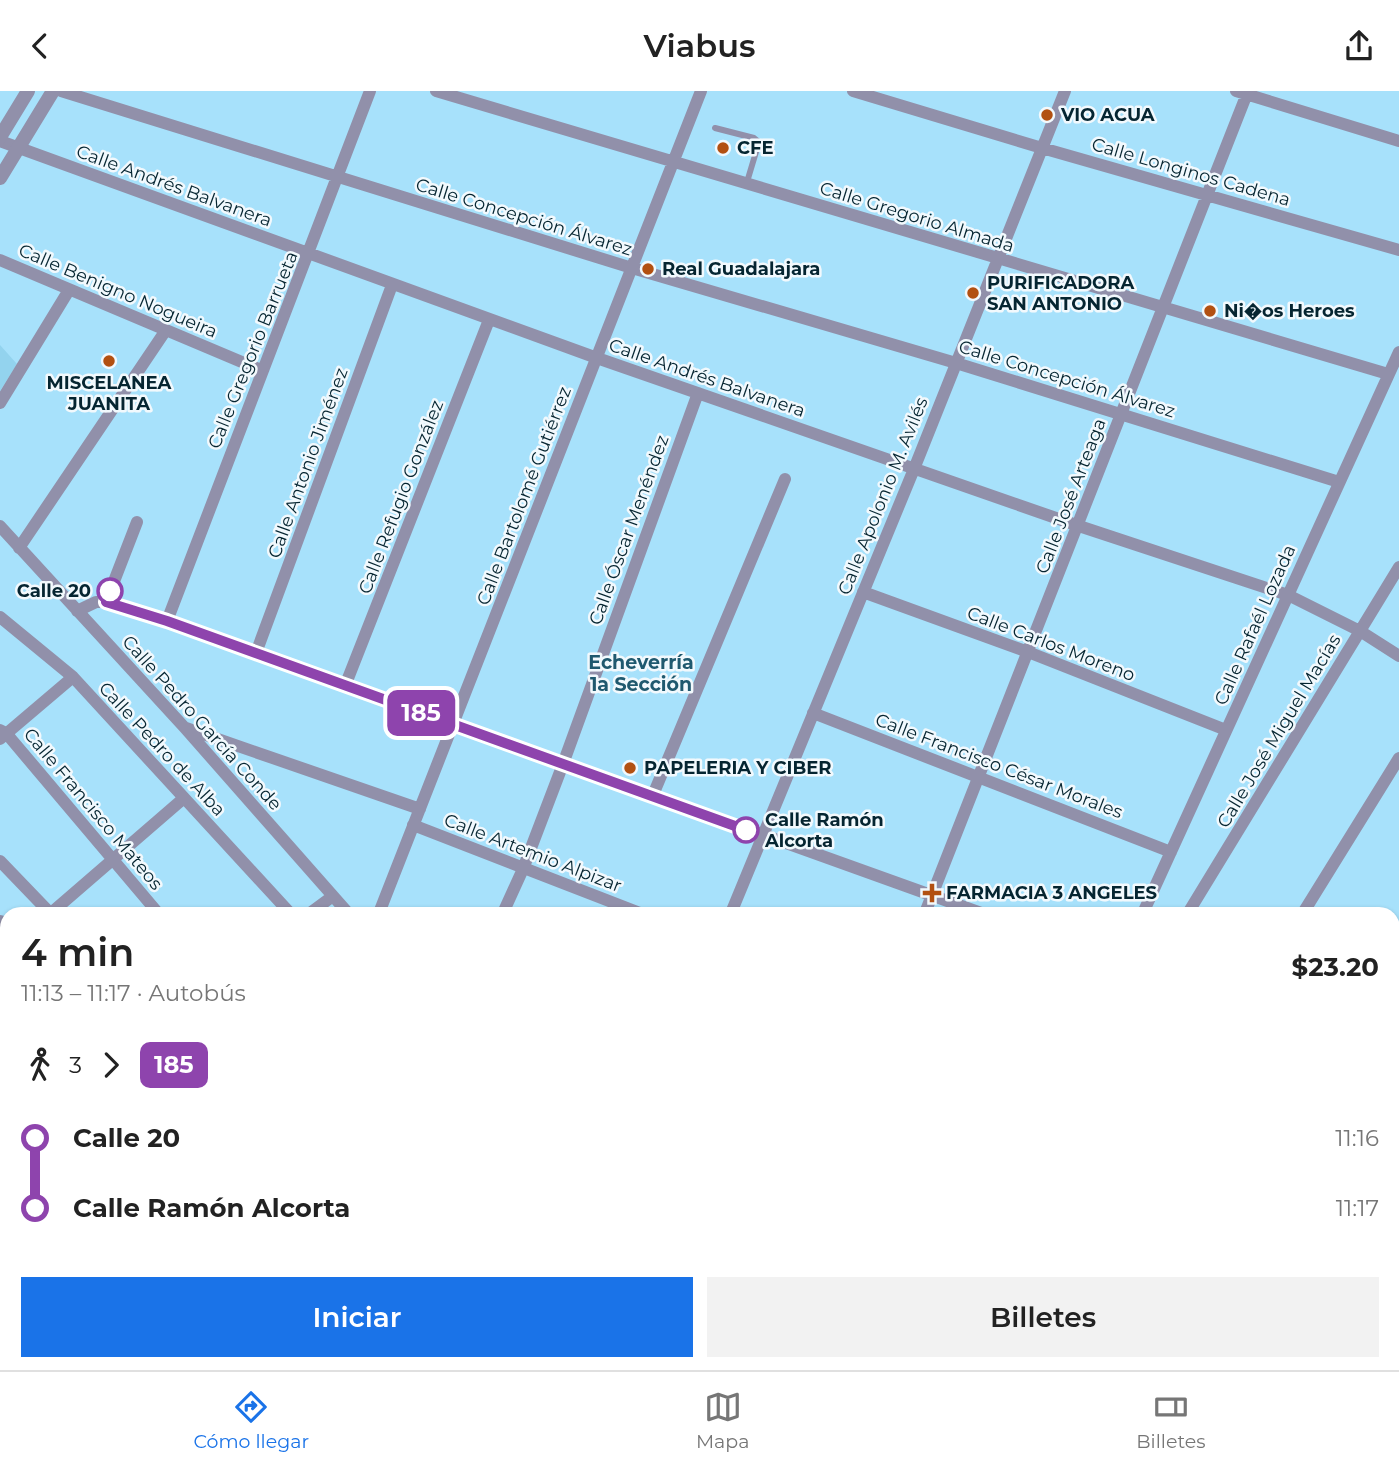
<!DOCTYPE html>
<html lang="es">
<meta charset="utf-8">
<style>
:root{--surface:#fff;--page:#f2f2f2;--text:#222;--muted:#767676;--line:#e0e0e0;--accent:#1a73e8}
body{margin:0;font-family:Montserrat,sans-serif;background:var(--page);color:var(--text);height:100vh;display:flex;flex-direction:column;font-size:26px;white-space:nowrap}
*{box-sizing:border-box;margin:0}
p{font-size:23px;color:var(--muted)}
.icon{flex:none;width:38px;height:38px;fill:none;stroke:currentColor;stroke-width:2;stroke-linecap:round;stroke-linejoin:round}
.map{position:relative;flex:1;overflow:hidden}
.drawer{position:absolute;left:0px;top:816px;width:1400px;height:464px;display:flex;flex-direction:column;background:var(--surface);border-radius:21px 21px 0 0;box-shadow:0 2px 5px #0004}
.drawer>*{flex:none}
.badge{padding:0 14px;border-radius:10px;font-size:24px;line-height:46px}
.map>.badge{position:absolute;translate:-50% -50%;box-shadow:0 0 0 4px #fff}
.legs{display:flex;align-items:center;gap:10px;height:77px;padding:0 21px;font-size:23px}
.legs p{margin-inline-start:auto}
.head{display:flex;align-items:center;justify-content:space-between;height:119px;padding:0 21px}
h1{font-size:38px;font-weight:600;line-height:52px}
.action{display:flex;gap:14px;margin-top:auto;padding:14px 21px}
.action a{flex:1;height:80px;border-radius:0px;background:var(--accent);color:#fff;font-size:28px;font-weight:600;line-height:80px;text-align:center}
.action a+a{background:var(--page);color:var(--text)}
ul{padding:0 21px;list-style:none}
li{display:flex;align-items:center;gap:24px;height:70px;font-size:26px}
li i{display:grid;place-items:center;width:10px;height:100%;margin:0 9px;background:currentColor}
li i::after{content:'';width:18px;height:18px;margin:-9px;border:5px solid;border-radius:50%;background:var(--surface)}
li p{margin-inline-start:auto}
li:first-child i{background:linear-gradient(#0000 50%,currentColor 0)}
li:last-child i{background:linear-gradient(currentColor 50%,#0000 0)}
header{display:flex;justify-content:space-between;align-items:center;height:91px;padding:0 21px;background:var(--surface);font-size:32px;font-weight:600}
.tabs{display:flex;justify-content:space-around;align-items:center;height:98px;border-top:2px solid var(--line);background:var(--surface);font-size:19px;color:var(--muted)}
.tabs a{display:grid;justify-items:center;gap:4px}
.tabs .current{color:var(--accent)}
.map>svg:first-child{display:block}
</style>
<header><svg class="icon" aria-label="back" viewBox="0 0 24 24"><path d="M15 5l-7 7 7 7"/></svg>Viabus<svg class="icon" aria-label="share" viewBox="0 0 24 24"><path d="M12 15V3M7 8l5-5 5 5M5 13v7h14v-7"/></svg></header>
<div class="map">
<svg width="1399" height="1279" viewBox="0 0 1399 1279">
<rect width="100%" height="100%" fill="#a7e1fb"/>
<path fill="#93d3ee" d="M0 254 17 273 0 300Z"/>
<path fill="#70c9d5" d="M0 1008 7 1012V1076L0 1088Z
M1393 1071 1399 1074V1101L1393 1116Z"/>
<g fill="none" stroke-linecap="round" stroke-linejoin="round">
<path stroke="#9190aa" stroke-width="6" d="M715 37 754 47 759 51 747 91
M295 1272 306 1279
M799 1272 808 1279
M853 1279 858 1272"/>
<path stroke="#9190aa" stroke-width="9" d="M0 1156 7 1160
M183 1272 194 1279"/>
<path stroke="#9190aa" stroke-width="12" d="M61 0 632 177 956 272 1339 391
M436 0 1388 283
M853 0 1042 57 1399 159
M1236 0 1399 50
M0 50 597 267 1079 435 1288 504 1360 540 1399 565
M0 169 261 279
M0 312 69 199
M0 435 185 637 348 822
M19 457 166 239
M863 501 1028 561 1226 639
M106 511 137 431
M77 520 96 511H106L167 530 981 822
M0 526 73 586 290 822
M167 530 370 0
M256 562 392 194
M345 595 489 229
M813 622 1171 761
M186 637 420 718
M0 639 6 642 158 822
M0 648 73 586
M653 704 785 388
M413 734 640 822
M0 770 50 822
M51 822 184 707
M310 822 333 805
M379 822 701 0
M503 822 523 778 563 673 698 302
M731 822 914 378 1065 0
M925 822 1248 0
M1143 822 1399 261
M1188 822 1399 476
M1303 822 1399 667
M0 830 7 832
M1393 955 1399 957
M0 984 7 988
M0 1119 7 1108
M0 1255 7 1260
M28 1272 38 1279
M207 1279 211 1272
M531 1279 535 1273"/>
<path stroke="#9190aa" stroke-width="14" d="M0 46 28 0
M0 87 53 0
M1213 1272 1232 1279"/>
<path stroke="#6f6d94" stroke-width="18" d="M0 1273 9 1279"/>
<path stroke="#585483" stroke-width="18" d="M1393 934 1399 924
M1181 1279 1185 1272"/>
</g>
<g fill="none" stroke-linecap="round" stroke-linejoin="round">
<g stroke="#fff" stroke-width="16">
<path id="line-1" d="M110 500 106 511 167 530 746 739"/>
</g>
<use href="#line-1" stroke="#8e44ad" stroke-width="10"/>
</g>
<g fill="#b25011" stroke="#f2f9fd" stroke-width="2.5">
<circle cx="1047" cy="24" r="7"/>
<circle cx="723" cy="57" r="7"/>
<circle cx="648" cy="178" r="7"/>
<circle cx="973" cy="202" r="7"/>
<circle cx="1210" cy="220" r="7"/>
<circle cx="109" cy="270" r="7"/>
<circle cx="630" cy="677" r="7"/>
<path d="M928.5 791.5h7v7h7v7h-7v7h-7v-7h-7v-7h7z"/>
</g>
<g fill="#fff" stroke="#8e44ad" stroke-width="3.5">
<circle cx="110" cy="500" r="12"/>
<circle cx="746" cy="739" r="12"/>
</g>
<g text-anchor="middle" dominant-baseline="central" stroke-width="5" stroke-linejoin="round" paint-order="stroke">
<g font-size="18" font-weight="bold" fill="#052531" stroke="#f2f9fd" text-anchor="start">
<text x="1061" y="24">VIO ACUA</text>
<text x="737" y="57">CFE</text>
<text x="662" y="178">Real Guadalajara</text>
<text x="987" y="192">PURIFICADORA<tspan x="987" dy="21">SAN ANTONIO</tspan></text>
<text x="1224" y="220">Ni�os Heroes</text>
<text x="109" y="292" text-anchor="middle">MISCELANEA<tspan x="109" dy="21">JUANITA</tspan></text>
<text x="644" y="677">PAPELERIA Y CIBER</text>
<text x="946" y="802">FARMACIA 3 ANGELES</text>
</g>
<g font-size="18" fill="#052531" stroke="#f2f9fd">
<text transform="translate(1191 81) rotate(16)">Calle Longinos Cadena</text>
<text transform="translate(174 95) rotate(20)">Calle Andrés Balvanera</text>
<text transform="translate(524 126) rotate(17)">Calle Concepción Álvarez</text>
<text transform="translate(917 126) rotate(17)">Calle Gregorio Almada</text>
<text transform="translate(118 200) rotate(23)">Calle Benigno Nogueira</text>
<text transform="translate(253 259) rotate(-68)">Calle Gregorio Barrueta</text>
<text transform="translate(707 287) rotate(19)">Calle Andrés Balvanera</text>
<text transform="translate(1067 288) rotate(17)">Calle Concepción Álvarez</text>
<text transform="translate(308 372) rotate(-70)">Calle Antonio Jiménez</text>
<text transform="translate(524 405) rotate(-69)">Calle Bartolomé Gutiérrez</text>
<text transform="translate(883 405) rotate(-68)">Calle Apolonio M. Avilés</text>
<text transform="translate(1071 405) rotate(-69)">Calle José Arteaga</text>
<text transform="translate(401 406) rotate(-69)">Calle Refugio González</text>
<text transform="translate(629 439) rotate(-70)">Calle Óscar Menéndez</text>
<text transform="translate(1255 534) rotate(-66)">Calle Rafaél Lozada</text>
<text transform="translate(1051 553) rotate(21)">Calle Carlos Moreno</text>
<text transform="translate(202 632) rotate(48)">Calle Pedro García Conde</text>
<text transform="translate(1279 640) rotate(-59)">Calle José Miguel Macías</text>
<text transform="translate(162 658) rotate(47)">Calle Pedro de Alba</text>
<text transform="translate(999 675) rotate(21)">Calle Francisco César Morales</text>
<text transform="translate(93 718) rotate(50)">Calle Francisco Mateos</text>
<text transform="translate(533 762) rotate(21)">Calle Artemio Alpizar</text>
</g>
<g font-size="18" font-weight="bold" fill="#052531" stroke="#f2f9fd" text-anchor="end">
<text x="91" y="500">Calle 20</text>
<text x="765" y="729" text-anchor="start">Calle Ramón<tspan x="765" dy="21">Alcorta</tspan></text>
</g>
<g font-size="19" font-weight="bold" fill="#1f596f" stroke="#f2f9fd">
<text x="641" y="571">Echeverría<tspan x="641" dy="22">1a Sección</tspan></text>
</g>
</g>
</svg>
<b class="badge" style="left:421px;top:622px;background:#8e44ad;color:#fff">185</b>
<section class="drawer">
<div class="head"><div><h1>4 min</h1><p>11:13 – 11:17 · Autobús</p></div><b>$23.20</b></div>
<div class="legs"><svg class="icon" aria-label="walk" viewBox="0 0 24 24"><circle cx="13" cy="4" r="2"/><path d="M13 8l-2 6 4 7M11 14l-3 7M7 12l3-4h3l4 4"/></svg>3<svg class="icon" aria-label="forward" viewBox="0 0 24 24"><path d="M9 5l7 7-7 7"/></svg><b class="badge" style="background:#8e44ad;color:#fff">185</b></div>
<ul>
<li><i style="color:#8e44ad"></i><b>Calle 20</b><p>11:16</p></li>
<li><i style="color:#8e44ad"></i><b>Calle Ramón Alcorta</b><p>11:17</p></li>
</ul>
<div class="action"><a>Iniciar</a><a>Billetes</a></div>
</section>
</div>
<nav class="tabs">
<a class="current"><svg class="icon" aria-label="directions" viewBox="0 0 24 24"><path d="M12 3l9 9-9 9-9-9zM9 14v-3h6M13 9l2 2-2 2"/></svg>Cómo llegar</a>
<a><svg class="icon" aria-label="map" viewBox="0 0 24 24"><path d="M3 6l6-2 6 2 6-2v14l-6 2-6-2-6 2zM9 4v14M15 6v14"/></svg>Mapa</a>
<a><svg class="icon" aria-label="tickets" viewBox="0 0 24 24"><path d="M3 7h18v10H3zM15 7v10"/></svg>Billetes</a>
</nav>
